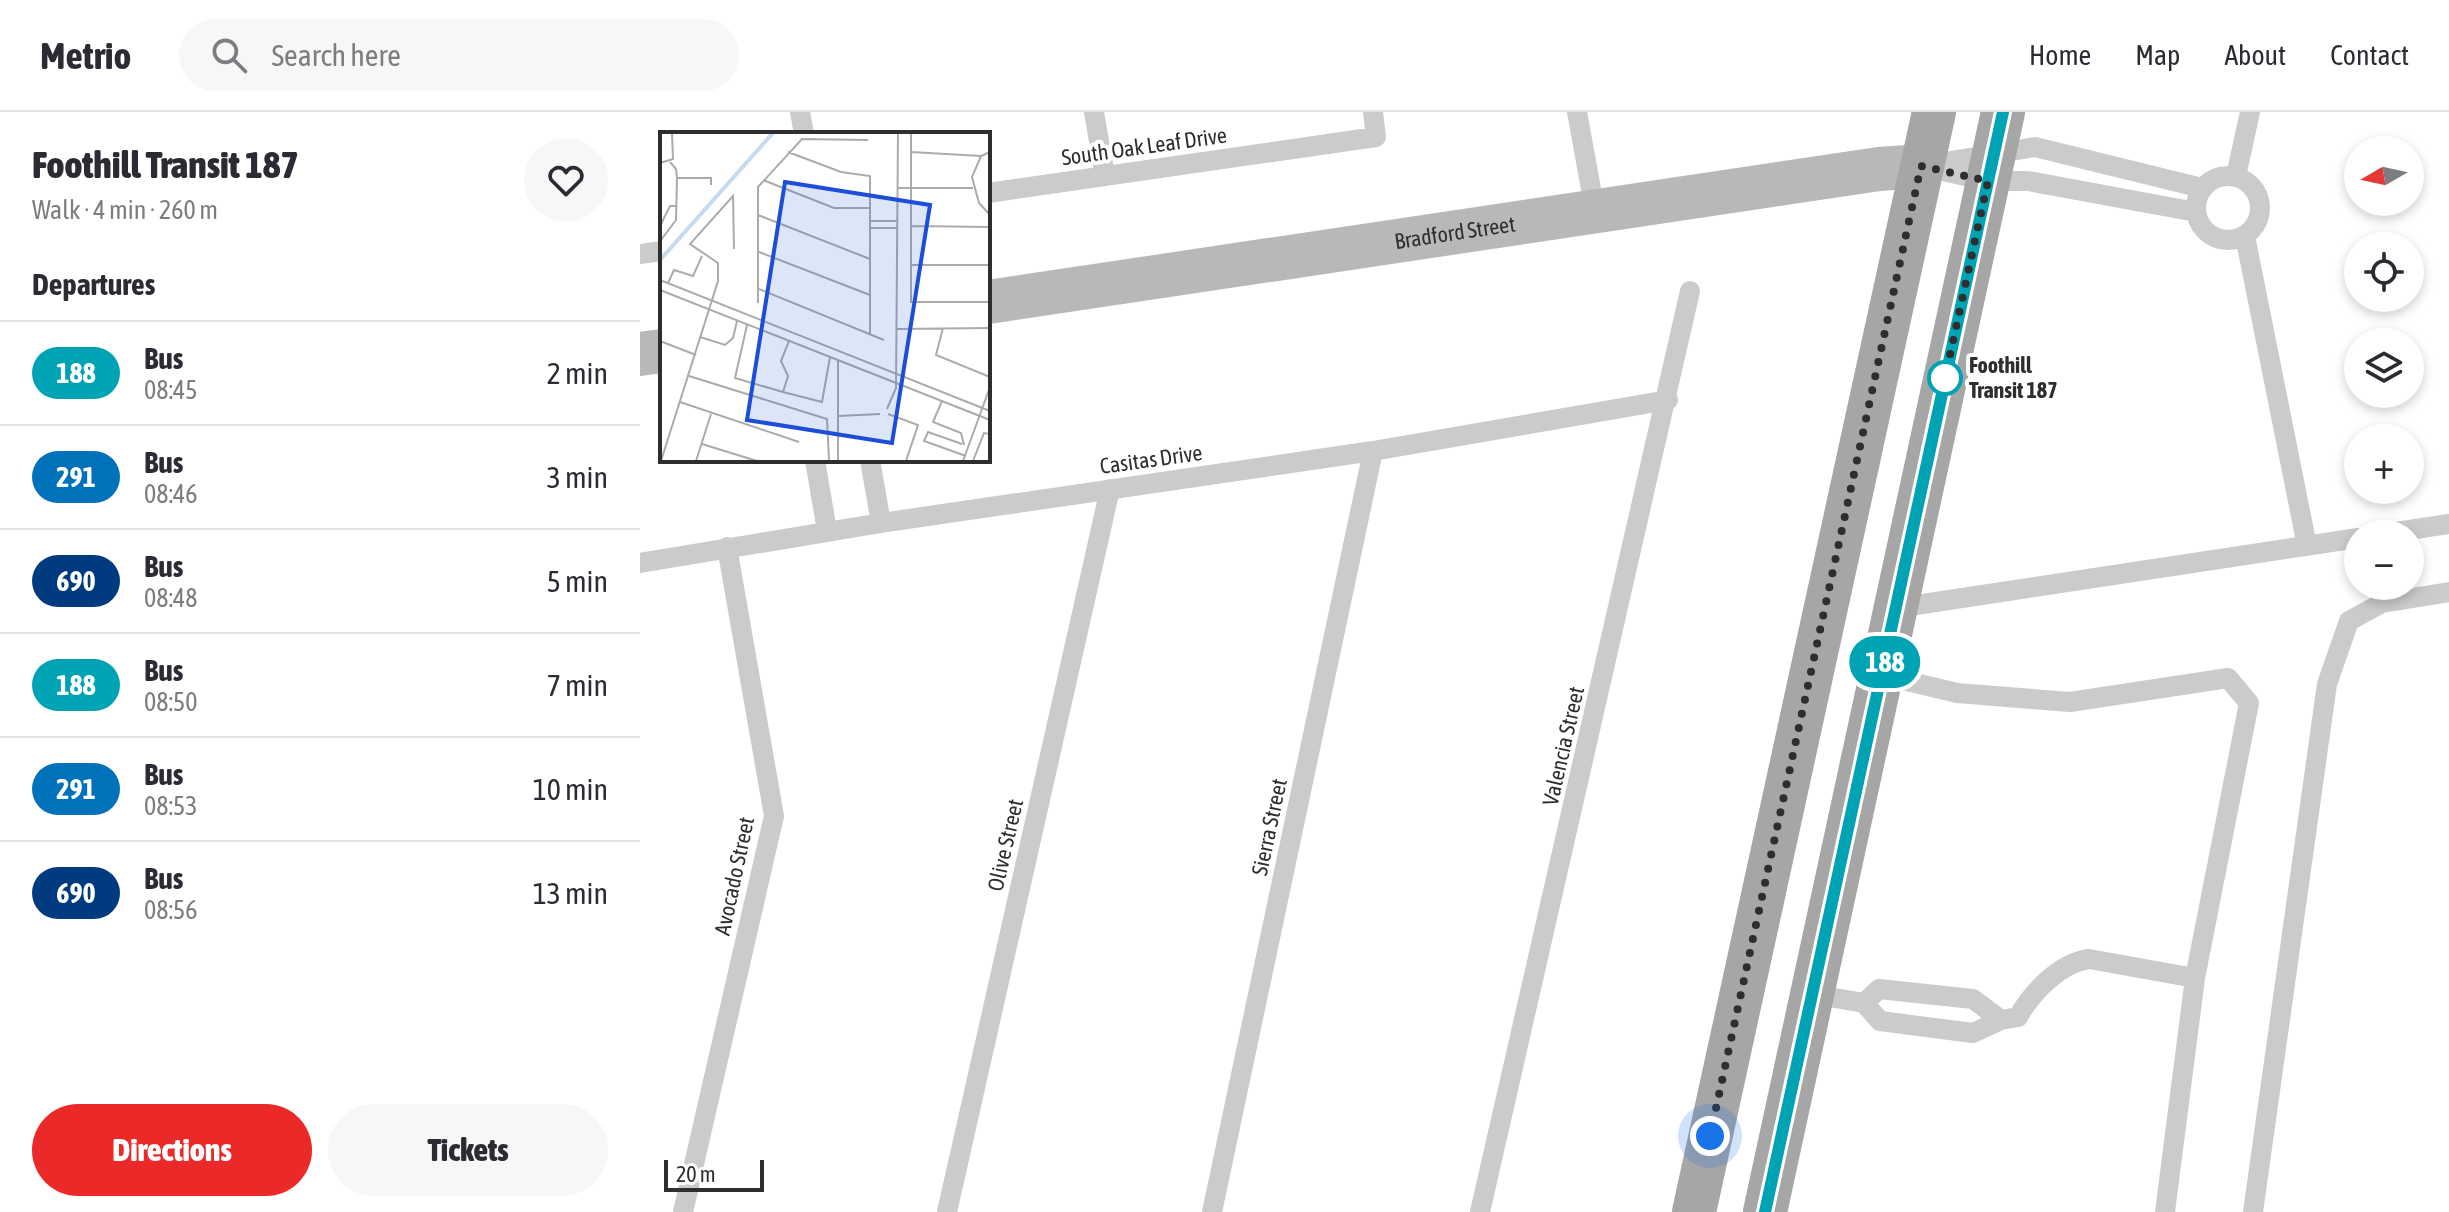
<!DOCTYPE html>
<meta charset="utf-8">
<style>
:root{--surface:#fff;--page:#f7f7f7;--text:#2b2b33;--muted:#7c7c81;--line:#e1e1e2;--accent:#ec2929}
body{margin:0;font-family:"Asap Condensed",sans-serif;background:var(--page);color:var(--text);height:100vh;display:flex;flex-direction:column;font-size:30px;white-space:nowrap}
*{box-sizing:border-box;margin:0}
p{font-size:26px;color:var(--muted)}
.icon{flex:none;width:44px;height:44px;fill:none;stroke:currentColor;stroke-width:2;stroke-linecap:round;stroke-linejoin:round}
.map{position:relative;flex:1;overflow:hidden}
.side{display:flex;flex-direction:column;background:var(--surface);width:640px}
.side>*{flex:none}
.badge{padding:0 16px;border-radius:26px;font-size:28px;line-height:52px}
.needle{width:52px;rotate:261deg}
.tools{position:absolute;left:1704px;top:24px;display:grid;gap:16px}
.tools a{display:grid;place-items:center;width:80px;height:80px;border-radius:50%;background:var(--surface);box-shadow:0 4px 12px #0003;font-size:40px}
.scale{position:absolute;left:24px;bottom:20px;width:100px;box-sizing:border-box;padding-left:8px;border:4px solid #2e2e2e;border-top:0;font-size:22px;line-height:28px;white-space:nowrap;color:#2e2e2e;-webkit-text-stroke:6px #fff;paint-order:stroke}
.you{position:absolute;width:40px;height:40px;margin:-20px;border:6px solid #fff;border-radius:50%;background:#1a73e8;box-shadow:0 0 0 12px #1a73e833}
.map>.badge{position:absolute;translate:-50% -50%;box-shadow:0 0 0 4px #fff}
h2{padding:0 32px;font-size:30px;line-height:72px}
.round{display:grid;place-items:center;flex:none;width:84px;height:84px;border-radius:42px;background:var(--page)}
.summary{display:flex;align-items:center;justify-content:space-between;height:136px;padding:0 32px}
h1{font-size:38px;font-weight:800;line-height:60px}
.button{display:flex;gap:16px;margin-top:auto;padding:16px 32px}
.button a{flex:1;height:92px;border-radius:48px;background:var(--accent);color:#fff;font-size:32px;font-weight:800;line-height:92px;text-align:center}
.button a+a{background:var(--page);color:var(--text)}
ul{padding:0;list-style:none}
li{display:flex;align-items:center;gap:24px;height:104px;padding:0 32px;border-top:2px solid var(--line)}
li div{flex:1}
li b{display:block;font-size:30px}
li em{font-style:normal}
li .badge{min-width:88px;font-weight:700;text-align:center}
header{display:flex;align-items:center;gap:48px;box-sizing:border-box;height:112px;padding:0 40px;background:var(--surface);border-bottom:2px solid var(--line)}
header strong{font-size:38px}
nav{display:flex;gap:44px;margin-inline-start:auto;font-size:28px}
.search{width:560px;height:72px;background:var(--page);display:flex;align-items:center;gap:20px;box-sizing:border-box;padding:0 28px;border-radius:44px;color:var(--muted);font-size:30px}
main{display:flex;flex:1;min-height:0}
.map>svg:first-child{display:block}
</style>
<header>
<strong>Metrio</strong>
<div class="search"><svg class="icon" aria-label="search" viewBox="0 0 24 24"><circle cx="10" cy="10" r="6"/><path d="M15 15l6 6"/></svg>Search here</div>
<nav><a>Home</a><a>Map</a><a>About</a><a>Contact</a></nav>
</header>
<main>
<section class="side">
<div class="summary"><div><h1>Foothill Transit 187</h1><p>Walk · 4 min · 260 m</p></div><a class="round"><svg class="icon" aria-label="heart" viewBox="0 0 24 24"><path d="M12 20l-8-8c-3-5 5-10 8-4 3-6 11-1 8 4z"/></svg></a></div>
<h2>Departures</h2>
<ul>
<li><span class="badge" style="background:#00a3b4;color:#fff">188</span><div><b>Bus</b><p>08:45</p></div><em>2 min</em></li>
<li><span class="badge" style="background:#0072bc;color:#fff">291</span><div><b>Bus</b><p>08:46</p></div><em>3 min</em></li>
<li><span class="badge" style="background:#003b80;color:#fff">690</span><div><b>Bus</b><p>08:48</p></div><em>5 min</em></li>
<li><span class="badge" style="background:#00a3b4;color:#fff">188</span><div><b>Bus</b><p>08:50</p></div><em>7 min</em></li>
<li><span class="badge" style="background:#0072bc;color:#fff">291</span><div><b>Bus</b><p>08:53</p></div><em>10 min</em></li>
<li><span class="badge" style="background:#003b80;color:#fff">690</span><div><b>Bus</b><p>08:56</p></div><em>13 min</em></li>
</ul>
<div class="button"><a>Directions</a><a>Tickets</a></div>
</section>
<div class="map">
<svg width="1809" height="1100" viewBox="0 0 1809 1100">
<rect width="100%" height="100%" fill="#fff"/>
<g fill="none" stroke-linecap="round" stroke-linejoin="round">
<path stroke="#cbcbcb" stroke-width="20" d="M160 0 164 22
M454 0 465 64
M937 0 955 99
M1281 54 1395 35 1562 76
M1289 56 1348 69H1388L1556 100
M1556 96a32 32 0 1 1 64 0a32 32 0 1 1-64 0Z
M1596 64 1610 0
M348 81 736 25 733 0
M1605 124 1667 434
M0 142 22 139
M175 348 187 419
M230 348 241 411
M1743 422 1809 412
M0 451 241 411 733 339 1028 288
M1256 496 1718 426
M1172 882 1224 891 1240 909 1333 921 1361 908 1378 905C1392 880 1420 851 1449 847L1555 866 1609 591 1588 566 1430 590 1317 581 1242 563
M1224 891 1239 877 1333 887 1361 908
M43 1100 134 704 87 435
M307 1100 470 377
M572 1100 733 339
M840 1100 1050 179
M1525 1100 1555 866
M1613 1100 1687 572 1709 509 1742 491 1809 480"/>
<g stroke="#b8b8b8" stroke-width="44">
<path id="s1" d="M348 190 1239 57 1281 54"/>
<path d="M0 242 22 239"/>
</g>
<path stroke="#a6a6a6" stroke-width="44" d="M1054 1100 1294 0
M1125 1100 1363 0"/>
</g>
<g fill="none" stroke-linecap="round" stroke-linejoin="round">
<g stroke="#fff" stroke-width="18">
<path id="line" d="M1125 1100 1363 0"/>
</g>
<use href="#line" stroke="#00a3b4" stroke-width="12"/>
<path stroke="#2e2e2e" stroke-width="8" stroke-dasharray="0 14.4" d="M1070 1024 1281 54 1348 69 1303 275 1305 266"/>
</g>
<circle fill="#fff" stroke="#00a3b4" stroke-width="4" cx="1305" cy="266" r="16"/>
<g text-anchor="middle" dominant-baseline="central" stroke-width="8" stroke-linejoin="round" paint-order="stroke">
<g font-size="22" fill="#2e2e2e" stroke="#fff">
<text transform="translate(504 34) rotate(-8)">South Oak Leaf Drive</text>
<text stroke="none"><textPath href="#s1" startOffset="472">Bradford Street</textPath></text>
<text transform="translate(511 347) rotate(-8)">Casitas Drive</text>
<text transform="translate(923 634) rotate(-77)">Valencia Street</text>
<text transform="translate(629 715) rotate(-78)">Sierra Street</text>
<text transform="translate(365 733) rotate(-77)">Olive Street</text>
<text transform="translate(94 764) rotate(-78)">Avocado Street</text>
</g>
<g font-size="22" font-weight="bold" fill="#2e2e2e" stroke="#fff" text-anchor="start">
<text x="1329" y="253">Foothill<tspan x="1329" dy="25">Transit 187</tspan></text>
</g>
</g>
<g transform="translate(20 20)">
<rect width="330" height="330" fill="#fff"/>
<path fill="none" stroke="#c6dbed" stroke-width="4" d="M0 128 113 1"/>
<path fill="none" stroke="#ababab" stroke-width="2" d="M251 1V170H330M128 20 181 40 210 44V202M251 20 321 24M330 20 321 24 312 45 319 71 330 83M10 30 16 37 17 46 16 88 1 108V92L10 74H16M0 31 13 27 12 1M17 46H51V53M103 48 174 76H211M238 56H313M98 83 210 127M211 89H238M251 94 330 95M211 96H238M99 120 210 163M252 133H330M0 148 330 279M8 151 14 138 33 144 42 124M99 157 224 208M0 158 330 288M98 171V55L142 7 208 8M87 193 75 246 123 260M283 196 276 223 330 245M237 197 330 196M40 205 65 213 73 206 77 189M0 209 36 223M129 209 121 229 128 244 123 260 162 270 170 225M29 244 167 287 169 329M282 269 273 290 301 301 304 313M20 270 139 310M227 277 236 256 238 1M228 282 258 293 246 329M178 284 220 282M42 312 97 329M302 312 268 300 264 309 306 324M1 329 58 149V131L30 112 73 64 74 117M36 329 51 282M178 329V228M303 329 330 255M313 329 324 301 330 302"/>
<path fill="#1d4ed8" fill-opacity="0.15" stroke="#1d4ed8" stroke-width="4" d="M125 50 270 73 232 311 87 288Z"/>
<rect width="330" height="330" fill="none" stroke="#2e2e2e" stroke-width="4"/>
</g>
</svg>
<div class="tools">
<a><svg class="needle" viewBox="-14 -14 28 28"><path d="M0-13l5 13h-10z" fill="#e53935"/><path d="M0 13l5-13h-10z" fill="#7c7c81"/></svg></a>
<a><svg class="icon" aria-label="locate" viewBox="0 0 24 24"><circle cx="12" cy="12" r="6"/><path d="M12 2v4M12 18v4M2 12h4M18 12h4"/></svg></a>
<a><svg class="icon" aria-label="layers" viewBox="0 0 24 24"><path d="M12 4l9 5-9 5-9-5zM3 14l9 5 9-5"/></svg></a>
<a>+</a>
<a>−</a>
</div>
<div class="scale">20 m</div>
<div class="you" style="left:1070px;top:1024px"></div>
<b class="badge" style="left:1245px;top:550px;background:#00a3b4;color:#fff">188</b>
</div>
</main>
